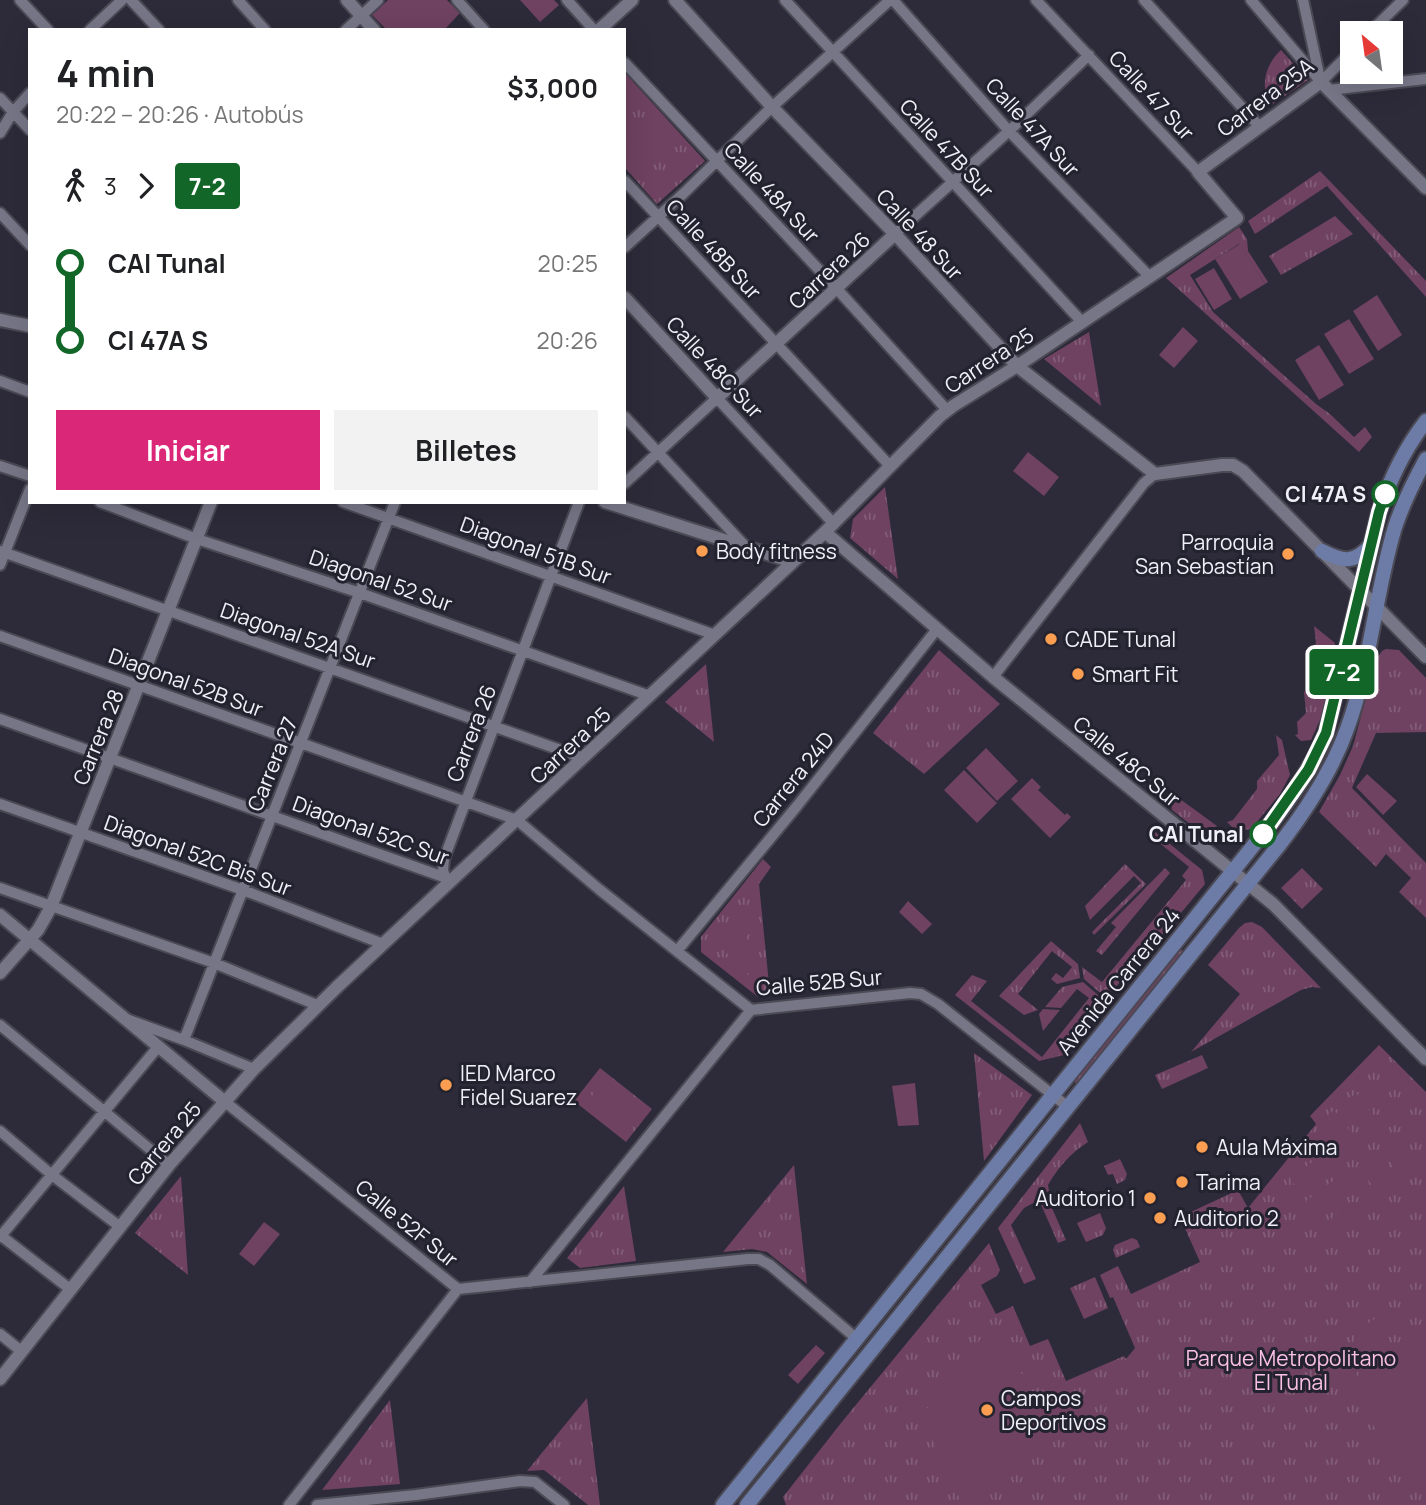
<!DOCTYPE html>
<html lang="es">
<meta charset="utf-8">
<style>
:root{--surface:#fff;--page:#f2f2f2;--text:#202124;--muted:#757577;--accent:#db2777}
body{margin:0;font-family:Manrope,sans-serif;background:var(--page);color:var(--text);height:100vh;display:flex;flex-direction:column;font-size:26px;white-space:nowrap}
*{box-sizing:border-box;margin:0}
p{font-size:23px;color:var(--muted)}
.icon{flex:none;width:38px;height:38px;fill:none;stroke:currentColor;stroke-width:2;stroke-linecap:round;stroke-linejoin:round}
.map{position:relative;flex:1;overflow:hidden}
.details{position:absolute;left:28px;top:28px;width:598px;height:476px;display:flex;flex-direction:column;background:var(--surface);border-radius:0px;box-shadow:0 7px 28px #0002}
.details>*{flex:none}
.badge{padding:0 14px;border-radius:5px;font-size:24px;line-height:46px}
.needle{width:46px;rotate:331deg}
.buttons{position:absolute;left:1340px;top:21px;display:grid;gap:14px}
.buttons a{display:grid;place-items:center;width:63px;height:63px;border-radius:0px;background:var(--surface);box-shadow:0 7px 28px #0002;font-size:35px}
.map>.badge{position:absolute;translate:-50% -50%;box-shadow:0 0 0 4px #fff}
.legs{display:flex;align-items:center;gap:10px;height:77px;padding:0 28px;font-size:23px}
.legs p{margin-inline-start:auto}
.headline{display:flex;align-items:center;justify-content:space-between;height:119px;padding:0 28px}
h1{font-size:38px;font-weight:700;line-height:52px}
.cta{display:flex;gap:14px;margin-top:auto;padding:14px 28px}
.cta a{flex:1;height:80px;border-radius:0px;background:var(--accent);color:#fff;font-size:28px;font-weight:700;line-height:80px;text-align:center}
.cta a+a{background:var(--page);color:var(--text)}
ul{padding:0 28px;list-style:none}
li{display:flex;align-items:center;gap:24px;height:77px;font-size:26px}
li i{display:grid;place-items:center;width:10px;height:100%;margin:0 9px;background:currentColor}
li i::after{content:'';width:18px;height:18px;margin:-9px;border:5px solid;border-radius:50%;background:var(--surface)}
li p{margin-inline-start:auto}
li:first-child i{background:linear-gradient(#0000 50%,currentColor 0)}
li:last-child i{background:linear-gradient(currentColor 50%,#0000 0)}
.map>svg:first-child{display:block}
</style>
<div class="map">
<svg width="1426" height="1505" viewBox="0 0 1426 1505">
<defs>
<pattern id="grass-tufts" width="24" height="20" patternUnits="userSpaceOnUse" patternTransform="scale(1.75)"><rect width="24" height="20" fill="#6e4260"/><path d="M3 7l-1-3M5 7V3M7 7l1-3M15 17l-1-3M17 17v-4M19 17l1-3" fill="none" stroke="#835e78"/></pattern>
</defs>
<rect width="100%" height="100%" fill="#2d2b39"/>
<path fill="url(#grass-tufts)" d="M1281 50 1308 80 1270 106C1260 86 1265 65 1281 50Z
M625 73 705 161 657 204 625 168Z
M1320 171 1426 281V297L1327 186 1255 234 1248 221Z
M1335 216 1353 234 1281 275 1269 256Z
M1239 227 1247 239 1248 251 1268 282 1265 284 1239 244 1190 275 1213 312 1316 404 1330 414 1354 437 1365 427 1372 437 1359 452 1166 278Z
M1089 332 1101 406 1044 359Z
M885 487 898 579 850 538 853 519Z
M1314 626 1335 643 1324 711 1311 740 1301 741 1295 735 1298 734 1297 722 1306 713 1304 692 1310 687 1308 671 1316 642Z
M1386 649 1399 650 1426 678V732L1376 733 1352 788 1426 863V918L1399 892 1411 878 1386 854 1376 867 1319 812 1340 775 1353 746 1376 660 1382 651Z
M939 650 1000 704 924 774 873 733Z
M706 664 714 742 665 702Z
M1276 735 1282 740 1290 775 1280 794 1251 829 1236 831 1227 822 1233 820 1257 789V781L1279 755Z
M1174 791 1181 797 1180 799 1217 826 1208 838 1172 810 1171 804Z
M1155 832 1202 870 1205 884 1151 949 1110 993 1099 992 1084 979 1082 967 1102 982 1186 880 1182 876 1189 867 1151 836Z
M763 859 771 867 759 884 770 994 758 997 701 952V937Z
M1125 864 1146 884 1094 935 1092 932 1141 883 1134 876 1090 920 1085 906Z
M1165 868 1170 873 1102 955 1096 951 1116 927 1111 923Z
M1302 868 1323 889 1302 909 1281 888Z
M1252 922 1262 927 1321 988 1312 987 1301 990 1191 1052 1240 994 1208 965 1239 928 1245 923Z
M1051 941 1078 964 1080 978 1057 984 1051 979 1056 973 1063 978 1072 967 1052 951 1018 994 1038 1010 1024 1015 999 996Z
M1178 947 1185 953 1078 1085 1071 1079Z
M972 975 987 981 971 1001 1042 1057 1089 998 1077 989 1061 1008 1045 1007 1062 987 1083 982 1098 995 1101 1005 1083 1026 1068 1054 1039 1061 955 995Z
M1043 1009 1060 1010 1043 1031 1039 1014Z
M1379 1045 1426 1092V1505H786L783 1497 841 1423 989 1243 1000 1270 997 1276 981 1285 996 1314 1013 1306 1030 1346 1048 1339 1066 1381 1124 1356 1126 1359 1135 1348 1113 1297 1110 1298 1100 1275 1118 1266 1131 1294 1200 1262 1180 1217 1238 1190 1248 1208 1316 1124 1310 1116Z
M974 1053 1032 1095 984 1161Z
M1202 1055 1208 1068 1162 1089 1155 1075Z
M600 1068 652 1109 626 1142 574 1101Z
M1080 1123 1088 1142C1072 1152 1059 1166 1048 1185L1049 1191 1055 1199H1048L1066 1240 1058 1243 1039 1200 1024 1208 1011 1225 1036 1279 1024 1284 998 1228Z
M1120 1159 1127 1174 1125 1180 1117 1184 1113 1174 1108 1175 1104 1166Z
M794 1165 807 1284 767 1252 752 1249 723 1252Z
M181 1176 188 1275 135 1233Z
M624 1186 636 1261 580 1268 567 1258Z
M1100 1213 1106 1228 1103 1235 1086 1242 1077 1223Z
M1132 1238 1137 1240 1140 1247 1116 1258 1113 1250 1115 1245Z
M1095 1277 1108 1308 1084 1319 1070 1288Z
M587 1398 600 1505H588L544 1470 527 1471Z
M390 1400 400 1484 322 1490Z"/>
<path fill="#6e4260" d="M388 0H447L460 13 444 30H387L372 15Z
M520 0H554L559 5 540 22Z
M655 119 672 137 640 167 625 151V147Z
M1240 244 1265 284 1240 299 1215 259Z
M1214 268 1232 299 1214 310 1195 279Z
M1377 295 1402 335 1378 351 1353 311Z
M1349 319 1374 359 1349 374 1324 334Z
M1183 327 1198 341 1174 368 1159 355Z
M1319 345 1344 385 1319 400 1295 360Z
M1028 452 1059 477 1044 496 1013 471Z
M986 748 1018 781 997 801 966 768Z
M964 770 997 803 977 823 944 790Z
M1367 774 1397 801 1383 815 1356 787Z
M1032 778 1041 787 1038 790 1065 815 1067 813 1071 817 1050 838 1011 799Z
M908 901 932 924 922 934 899 912Z
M743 930 760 967 739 978 721 940Z
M605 1079 638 1106 624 1124 591 1097Z
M915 1083 919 1125 898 1126 892 1086Z
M1356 1093 1379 1123 1366 1133 1343 1104Z
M1334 1110 1357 1140 1344 1150 1321 1121Z
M1392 1137 1415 1166 1402 1177 1379 1147Z
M1370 1155 1393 1185 1380 1195 1357 1166Z
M1320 1156 1330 1169 1300 1192 1290 1179Z
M1337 1178 1347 1191 1316 1214 1306 1201Z
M1355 1201 1365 1215 1334 1237 1324 1224Z
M264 1222 280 1234 254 1266 239 1254Z
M1409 1306 1426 1307V1319C1389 1308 1337 1354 1363 1388L1426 1344V1500L1352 1395C1334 1350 1363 1313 1409 1306Z
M1001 1330 1047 1428 1024 1438 1030 1452 1003 1465 1009 1476 986 1487 992 1500 982 1505H963L919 1412 942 1401 937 1390 962 1379 957 1367 984 1354 978 1341Z
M816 1345 825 1353 798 1384 788 1375Z
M1057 1386 1074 1423 1052 1433 1035 1397Z"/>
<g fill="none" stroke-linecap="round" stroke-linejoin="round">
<g stroke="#4a4954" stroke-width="14">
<path id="minor" d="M20 0 48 30
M131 0 159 30
M238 0 265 30
M457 0 484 30
M567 0 594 30
M785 0 1082 322
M893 0 1009 131 1149 276
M1036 0 1198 172
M1144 0 1259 126
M1251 0 1321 82
M1303 0 1320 79
M90 30 122 0
M346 30 378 0
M1369 33 1403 0
M625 63 837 289 947 410
M1321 82 1353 50
M1329 90 1426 79
M0 98 30 130
M0 133 13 112 30 93
M625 181 890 466
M0 213 30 245
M895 234 1009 131 1089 55
M625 247 684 193 772 107 890 0
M0 381 30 392
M625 417 744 545
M0 466 30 476
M625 483 717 398 834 524
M100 502 197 539 360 593 650 696
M343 502 715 635
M0 551 583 758
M0 565 30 489
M0 636 517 820 600 890 751 1010 910 993 921 994 938 1004 1068 1107
M993 677 1144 483 1155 474
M0 719 452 880
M0 804 243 890 383 944
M446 878 443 871 444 859 579 502
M0 888 214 963 317 1005
M677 951 797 806 937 629
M129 1020 184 1040 254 1069
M0 1025 169 1165
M184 1040 395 502
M224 1101 458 1289 748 1259H759L770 1265 857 1339
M0 1131 52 1175 119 1226
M0 1235 70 1289
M0 1237 158 1047
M530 1282 751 1010
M0 1334 21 1351
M289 1505 458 1289
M317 1505 416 1495 520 1481 535 1482 564 1505"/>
</g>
<g stroke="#4a4954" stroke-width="16">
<path id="tertiary" d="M347 0 374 30
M675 0 772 107 895 234 1017 366 1155 474 1222 465H1233L1243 471 1426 657
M599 30 632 0
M625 298 717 398 895 234
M0 320 30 326
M605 502 793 562
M825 532 993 677 1273 904 1426 1059
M0 915 224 1101
M0 973 38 930 51 907 211 502
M0 1379 169 1165 254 1069 337 987 825 532 940 416 953 406 1017 366 1237 218 1198 172 1321 82 1426 188"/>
</g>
<g stroke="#4a4954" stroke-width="18">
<path id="secondary" d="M1322 551C1343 562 1354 564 1371 545
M723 1505 1233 871C1268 827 1305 785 1326 733L1379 512C1390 479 1405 448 1426 421
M747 1505 1280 844C1307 809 1332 771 1347 729 1371 664 1375 593 1395 527 1403 503 1414 481 1426 459"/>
</g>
<use href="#minor" stroke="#777687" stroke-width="10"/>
<use href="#tertiary" stroke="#777687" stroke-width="12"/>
<use href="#secondary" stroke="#6d7ca7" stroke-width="14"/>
</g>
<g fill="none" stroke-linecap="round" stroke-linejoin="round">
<g stroke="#fff" stroke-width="16">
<path id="line-1" d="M1263 834 1308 770 1326 733 1379 512 1385 494"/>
</g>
<use href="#line-1" stroke="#126628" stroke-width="10"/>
</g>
<g fill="#fff" stroke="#126628" stroke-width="3.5">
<circle cx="1385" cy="494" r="12"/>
<circle cx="1263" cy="834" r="12"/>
</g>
<g fill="#fb9e52" stroke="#23222f" stroke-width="2.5">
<circle cx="702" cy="551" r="7"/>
<circle cx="1288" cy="554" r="7"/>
<circle cx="1051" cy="639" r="7"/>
<circle cx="1078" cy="674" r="7"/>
<circle cx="446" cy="1085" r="7"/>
<circle cx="1202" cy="1147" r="7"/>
<circle cx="1182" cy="1182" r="7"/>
<circle cx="1150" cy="1198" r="7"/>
<circle cx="1160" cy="1218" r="7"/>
<circle cx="987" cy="1410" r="7"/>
</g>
<g text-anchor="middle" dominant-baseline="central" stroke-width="6" stroke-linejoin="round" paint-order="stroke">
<g font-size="21" fill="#f1f0f9" stroke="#23222f">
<text transform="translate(1152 95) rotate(47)">Calle 47 Sur</text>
<text transform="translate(1265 97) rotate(-37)">Carrera 25A</text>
<text transform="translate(1033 127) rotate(47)">Calle 47A Sur</text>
<text transform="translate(947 148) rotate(47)">Calle 47B Sur</text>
<text transform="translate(772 192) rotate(47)">Calle 48A Sur</text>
<text transform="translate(920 234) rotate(47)">Calle 48 Sur</text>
<text transform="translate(714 249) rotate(47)">Calle 48B Sur</text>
<text transform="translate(829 270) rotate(-43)">Carrera 26</text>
<text transform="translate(989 360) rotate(-33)">Carrera 25</text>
<text transform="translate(715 367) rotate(47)">Calle 48C Sur</text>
<text transform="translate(536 550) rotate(20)">Diagonal 51B Sur</text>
<text transform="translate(381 580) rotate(19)">Diagonal 52 Sur</text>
<text transform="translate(298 635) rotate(19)">Diagonal 52A Sur</text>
<text transform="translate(186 682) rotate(20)">Diagonal 52B Sur</text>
<text transform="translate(471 733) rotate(-69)">Carrera 26</text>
<text transform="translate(98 737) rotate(-68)">Carrera 28</text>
<text transform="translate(570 745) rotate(-43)">Carrera 25</text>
<text transform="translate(1127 761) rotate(39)">Calle 48C Sur</text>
<text transform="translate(272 764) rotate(-68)">Carrera 27</text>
<text transform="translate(793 779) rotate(-51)">Carrera 24D</text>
<text transform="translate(371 830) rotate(20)">Diagonal 52C Sur</text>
<text transform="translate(198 855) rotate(20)">Diagonal 52C Bis Sur</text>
<text transform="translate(1118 981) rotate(-51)">Avenida Carrera 24</text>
<text transform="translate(819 982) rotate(-5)">Calle 52B Sur</text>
<text transform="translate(164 1143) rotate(-50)">Carrera 25</text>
<text transform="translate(407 1223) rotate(39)">Calle 52F Sur</text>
</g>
<g font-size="21" font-weight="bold" fill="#f1f0f9" stroke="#23222f" text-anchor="end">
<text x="1366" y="494">Cl 47A S</text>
<text x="1244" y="834">CAI Tunal</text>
</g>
<g font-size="21" fill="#f1f0f9" stroke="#23222f" text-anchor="start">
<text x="1274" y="542" text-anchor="end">Parroquia<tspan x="1274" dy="24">San Sebastían</tspan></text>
<text x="716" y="551">Body fitness</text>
<text x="1065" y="639">CADE Tunal</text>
<text x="1092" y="674">Smart Fit</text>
<text x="460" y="1073">IED Marco<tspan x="460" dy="24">Fidel Suarez</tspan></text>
<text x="1216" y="1147">Aula Máxima</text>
<text x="1196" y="1182">Tarima</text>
<text x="1136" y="1198" text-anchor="end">Auditorio 1</text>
<text x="1174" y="1218">Auditorio 2</text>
<text x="1001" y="1398">Campos<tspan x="1001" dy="24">Deportivos</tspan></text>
</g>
<g font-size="21" fill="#fbc0e6" stroke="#23222f">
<text x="1291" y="1358">Parque Metropolitano<tspan x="1291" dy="24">El Tunal</tspan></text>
</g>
</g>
</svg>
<div class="buttons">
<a><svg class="needle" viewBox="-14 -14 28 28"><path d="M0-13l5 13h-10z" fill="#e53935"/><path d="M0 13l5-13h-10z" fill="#757577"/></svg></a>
</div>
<b class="badge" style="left:1342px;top:672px;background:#126628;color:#fff">7-2</b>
<section class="details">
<div class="headline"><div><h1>4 min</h1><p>20:22 – 20:26 · Autobús</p></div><b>$3,000</b></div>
<div class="legs"><svg class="icon" aria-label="walk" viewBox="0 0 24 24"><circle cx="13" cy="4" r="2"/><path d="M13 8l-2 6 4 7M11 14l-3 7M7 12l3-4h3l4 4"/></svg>3<svg class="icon" aria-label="forward" viewBox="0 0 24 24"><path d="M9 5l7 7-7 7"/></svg><b class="badge" style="background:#126628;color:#fff">7-2</b></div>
<ul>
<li><i style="color:#126628"></i><b>CAI Tunal</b><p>20:25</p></li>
<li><i style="color:#126628"></i><b>Cl 47A S</b><p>20:26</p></li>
</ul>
<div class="cta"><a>Iniciar</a><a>Billetes</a></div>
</section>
</div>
